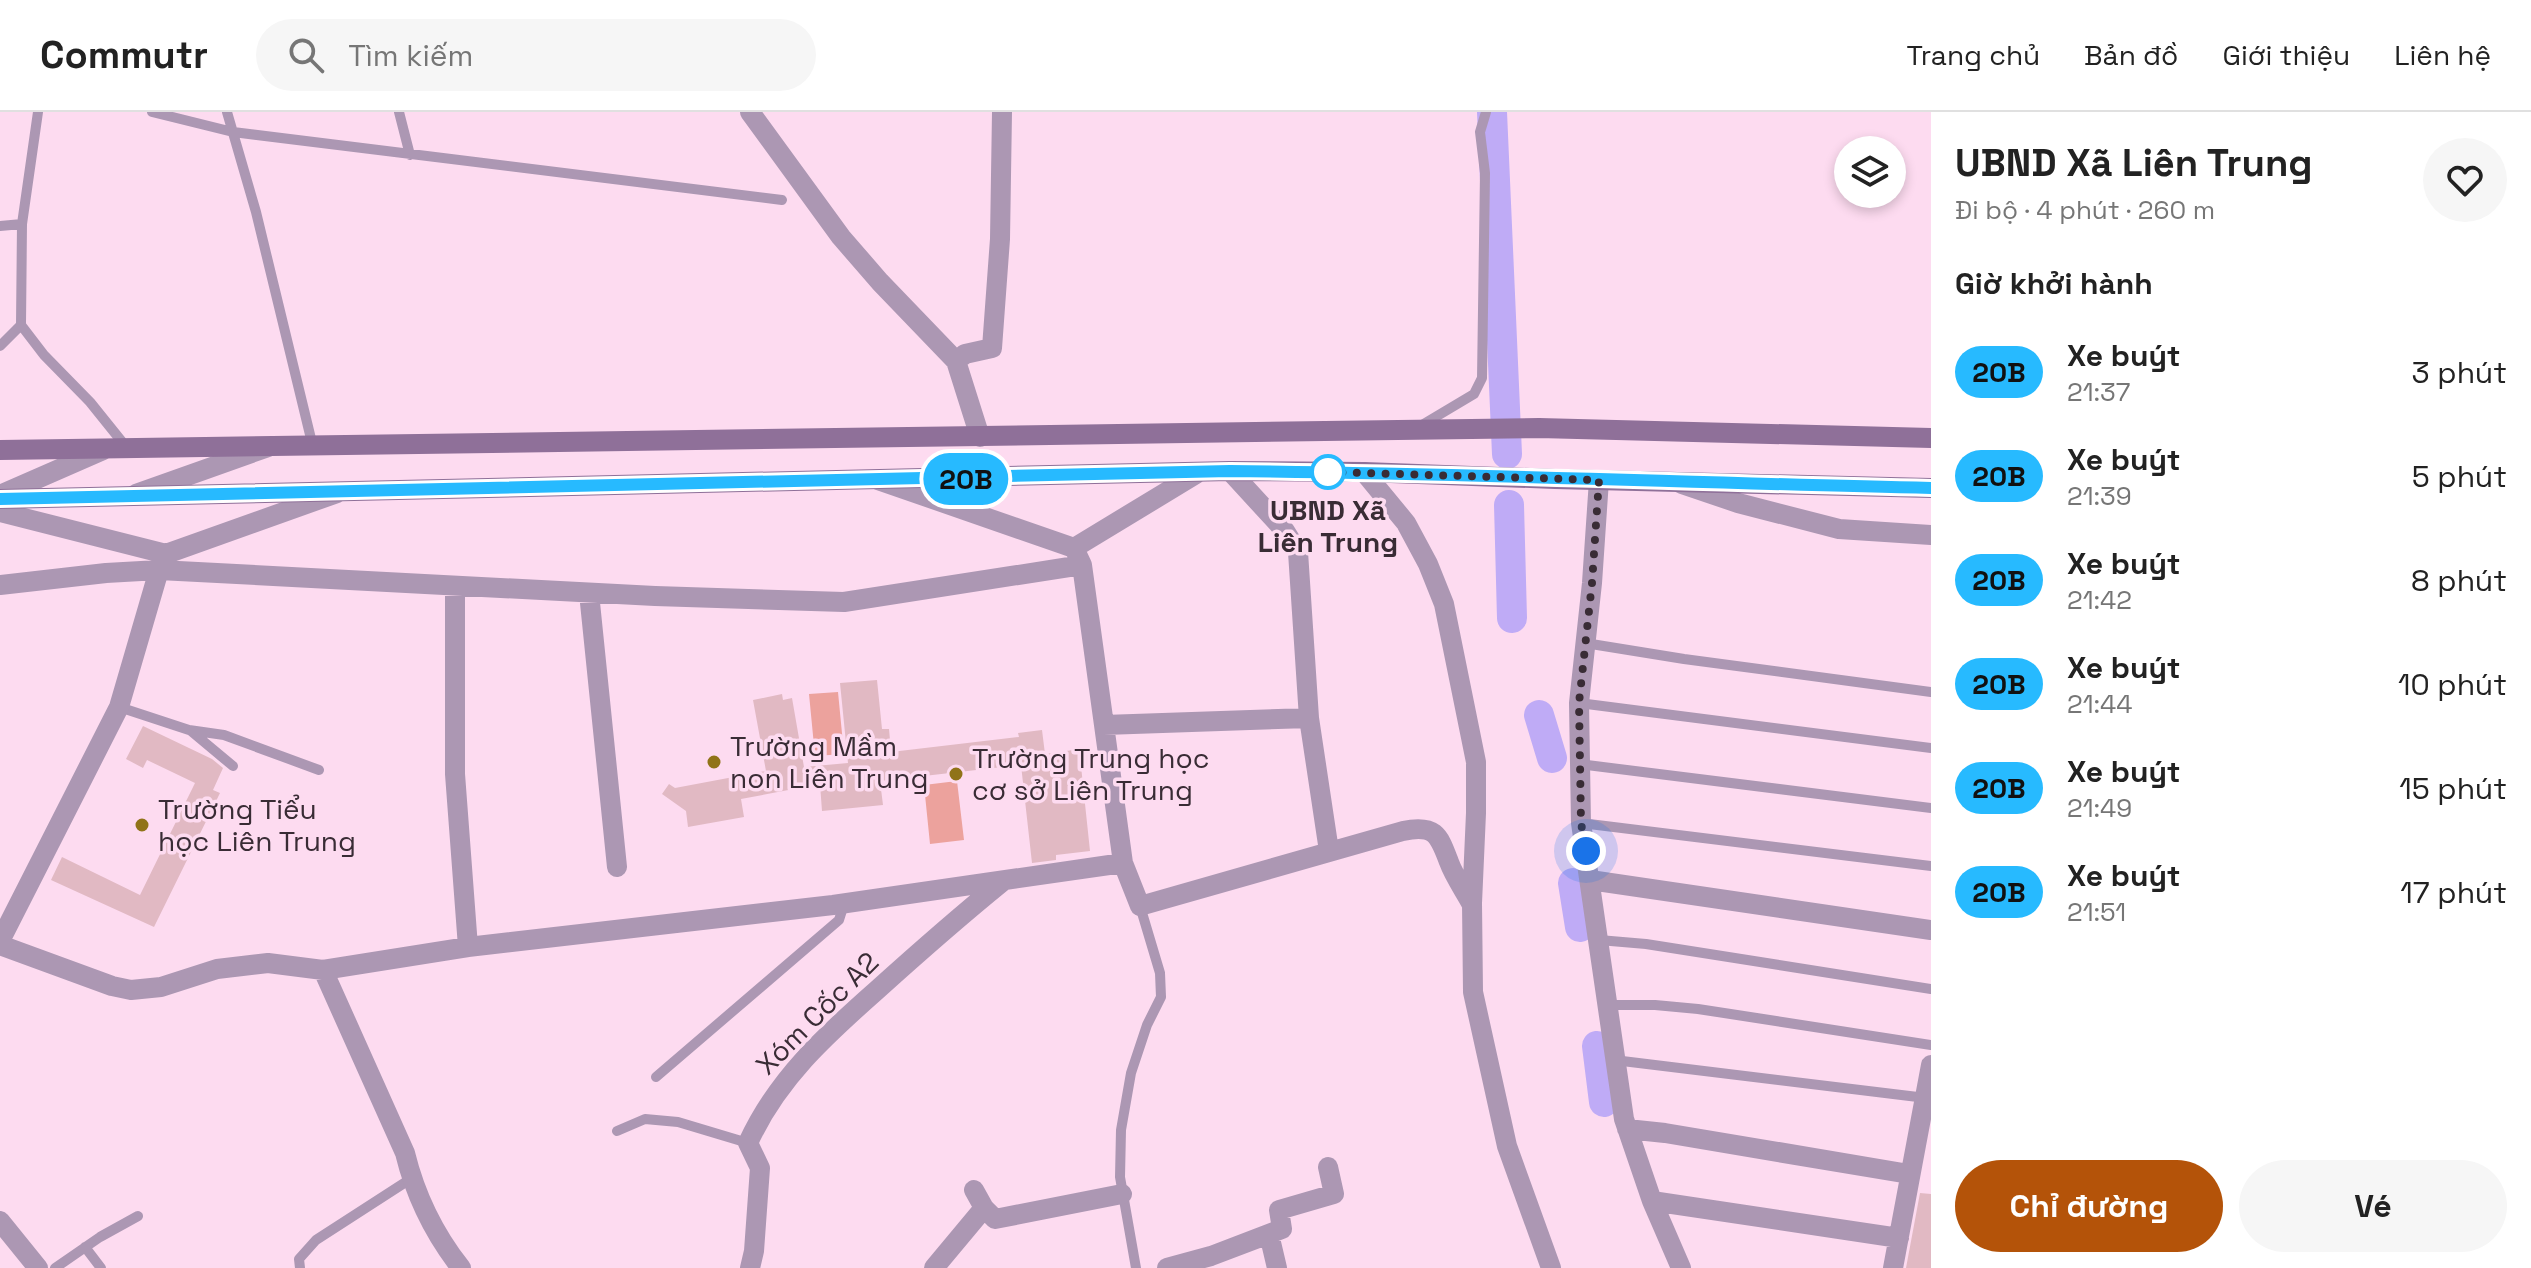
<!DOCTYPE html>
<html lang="vi">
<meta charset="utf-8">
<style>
:root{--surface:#fff;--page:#f6f6f6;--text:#222;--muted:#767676;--line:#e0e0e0;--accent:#b45309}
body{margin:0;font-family:"Space Grotesk",sans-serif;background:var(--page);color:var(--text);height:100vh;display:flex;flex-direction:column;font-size:30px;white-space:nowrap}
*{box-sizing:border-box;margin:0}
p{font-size:26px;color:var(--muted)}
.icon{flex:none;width:44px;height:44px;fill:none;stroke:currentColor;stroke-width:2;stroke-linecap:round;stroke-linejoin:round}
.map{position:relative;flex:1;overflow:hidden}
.drawer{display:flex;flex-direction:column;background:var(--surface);width:600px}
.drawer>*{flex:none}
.badge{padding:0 16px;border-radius:26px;font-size:28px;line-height:52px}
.fabs{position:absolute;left:1834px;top:24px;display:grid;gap:16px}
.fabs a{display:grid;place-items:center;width:72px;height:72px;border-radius:50%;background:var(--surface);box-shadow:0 4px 12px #0003;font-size:40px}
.you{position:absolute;width:40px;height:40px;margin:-20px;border:6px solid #fff;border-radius:50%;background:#1a73e8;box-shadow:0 0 0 12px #1a73e833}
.map>.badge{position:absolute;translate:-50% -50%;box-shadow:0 0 0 4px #fff}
h2{padding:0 24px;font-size:30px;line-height:72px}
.round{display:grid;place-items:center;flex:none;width:84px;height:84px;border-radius:42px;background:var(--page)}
.head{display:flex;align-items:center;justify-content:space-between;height:136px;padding:0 24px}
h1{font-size:38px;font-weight:800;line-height:60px}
.button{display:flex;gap:16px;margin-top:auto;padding:16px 24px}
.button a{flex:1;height:92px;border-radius:48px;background:var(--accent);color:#fff;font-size:32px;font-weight:800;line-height:92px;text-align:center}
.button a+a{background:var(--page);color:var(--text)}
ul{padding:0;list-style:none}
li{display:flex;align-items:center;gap:24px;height:104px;padding:0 24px}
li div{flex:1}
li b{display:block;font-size:30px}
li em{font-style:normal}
li .badge{min-width:88px;font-weight:700;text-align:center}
header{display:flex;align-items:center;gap:48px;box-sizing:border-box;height:112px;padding:0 40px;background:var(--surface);border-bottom:2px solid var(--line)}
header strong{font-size:38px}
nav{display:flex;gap:44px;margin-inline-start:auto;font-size:28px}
.search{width:560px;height:72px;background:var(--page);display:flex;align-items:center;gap:20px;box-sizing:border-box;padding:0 28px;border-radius:44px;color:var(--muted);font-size:30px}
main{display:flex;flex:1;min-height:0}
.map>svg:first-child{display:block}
</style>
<header>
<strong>Commutr</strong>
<div class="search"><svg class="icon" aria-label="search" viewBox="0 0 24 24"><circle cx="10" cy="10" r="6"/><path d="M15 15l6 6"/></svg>Tìm kiếm</div>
<nav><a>Trang chủ</a><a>Bản đồ</a><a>Giới thiệu</a><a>Liên hệ</a></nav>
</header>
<main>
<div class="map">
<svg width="1931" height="1156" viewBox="0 0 1931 1156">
<rect width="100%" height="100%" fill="#fddbf0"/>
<path fill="#eca29d" d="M838 580 844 642 815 644 809 582Z
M957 669 964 728 930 732 924 673Z"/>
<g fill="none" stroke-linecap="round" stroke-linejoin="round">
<path stroke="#bfabf6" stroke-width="30" d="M1492 0 1507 342
M1509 393 1512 506
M1539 603 1552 646
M1573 771 1580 815
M1597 934 1604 990"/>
</g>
<path fill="#e1b9c3" d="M877 568 882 617H889L891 640 1019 625 1018 621 1042 618 1045 642 1087 636 1090 653 1081 654 1090 739 1056 743V748L1032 751 1021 653 880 669 883 693 822 699 820 672 741 687 744 705 688 715 686 699 662 682 669 672 675 676 766 659 753 588 782 582 783 588 792 586 804 655 848 651 840 571Z
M143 614 212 647 223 656 213 678 220 681 154 815 51 768 62 745 140 783 195 671 147 648 143 656 126 647Z
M1920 1081 1931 1082V1156H1906Z"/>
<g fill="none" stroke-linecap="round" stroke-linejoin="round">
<path stroke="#ac97b3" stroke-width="10" d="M38 0 22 112 21 213 44 243 90 290 127 336
M152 0 233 20 782 88
M227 0 256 100 313 335
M399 0 410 43
M0 114 22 112
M0 234 21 213
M1422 313 1474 282 1482 266 1485 61 1480 20 1486 0
M1585 531 1684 547 1931 580
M1579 591 1931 636
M119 595 189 618 224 623 319 658
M191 619 233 654
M1579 652 1931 696
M1581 711 1931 754
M1599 828 1646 832 1931 877
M1609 893H1655L1698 897 1931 933
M1614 948 1926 986
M656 965 839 808 844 792
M617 1019 645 1007 678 1010 748 1031
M85 1135 101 1156
M55 1156 100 1125 138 1104
M300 1156 299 1147 316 1128 412 1066
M1136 1156 1120 1065 1121 1018 1131 961 1147 913 1161 885 1160 861 1140 794"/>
<path stroke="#ac97b3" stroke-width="20" d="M750 0 841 125 880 170 956 249 980 325
M956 249 965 242 992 236 1000 127 1002 0
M1230 359 1285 419 1298 440 1309 606 1329 739
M1364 360 1406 411 1428 452 1444 492 1476 650V701L1472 791 1473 880 1507 1034 1551 1156
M878 368 1074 436 1196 362
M1599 368 1592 471 1579 591 1581 711 1624 1007 1652 1089 1681 1156
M1682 372 1738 391 1839 417 1931 423
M136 382 268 335
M0 383 103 338
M0 400 166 442 159 458 655 484 844 490 1082 453
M166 442 337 381
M0 473 106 461 159 458 119 595 0 829
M455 475V662L468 835
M589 481 617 755
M1104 613 1309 606
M1123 751 1140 794 1403 719C1436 712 1439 724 1449 750 1454 764 1464 778 1471 791
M1590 768 1931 818
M0 833 112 874 131 878 161 875 217 857 268 851 323 858 468 835 833 793 1123 751 1082 453 1074 436
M323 858 405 1041C415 1082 435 1123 461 1156
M1627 1017 1665 1021 1909 1062
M974 1078 984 1096
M1652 1089 1899 1126
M0 1109 38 1156
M1269 1122 1277 1156
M750 1156 754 1139 760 1056 748 1031C777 967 826 923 877 878 918 841 959 805 1002 770
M934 1156 984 1096 995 1107 1122 1082
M1167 1156 1211 1144 1282 1117 1279 1098 1334 1082 1328 1055
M1893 1156 1931 953"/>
<path stroke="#8f7099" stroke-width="20" d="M0 338 1539 316 1931 326
M0 387 1230 359 1364 360 1555 367 1931 376"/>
</g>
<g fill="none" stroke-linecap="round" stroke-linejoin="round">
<g stroke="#fff" stroke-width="18">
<path id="line" d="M0 387 1230 359C1464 361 1697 371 1931 376"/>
</g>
<use href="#line" stroke="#27baff" stroke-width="12"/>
<path stroke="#392c35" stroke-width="8" stroke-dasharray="0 14.4" d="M1328 360 1599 368 1592 471 1579 591 1581 711 1586 739"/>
</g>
<circle fill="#fff" stroke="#27baff" stroke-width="4" cx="1328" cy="360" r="16"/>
<g fill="#907318" stroke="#fddbf0" stroke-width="3">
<circle cx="714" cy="650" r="8"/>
<circle cx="956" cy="662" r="8"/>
<circle cx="142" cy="713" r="8"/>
</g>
<g text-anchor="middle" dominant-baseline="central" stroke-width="7" stroke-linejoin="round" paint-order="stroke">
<g font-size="28" font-weight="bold" fill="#392c35" stroke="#fddbf0">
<text x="1328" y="398">UBND Xã<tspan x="1328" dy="32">Liên Trung</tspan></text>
</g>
<g font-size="28" fill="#392c35" stroke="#fddbf0" text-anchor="start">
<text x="730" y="634">Trường Mầm<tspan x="730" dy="32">non Liên Trung</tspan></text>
<text x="972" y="646">Trường Trung học<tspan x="972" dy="32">cơ sở Liên Trung</tspan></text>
<text x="158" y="697">Trường Tiểu<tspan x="158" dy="32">học Liên Trung</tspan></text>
</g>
<g font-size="28" fill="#392c35" stroke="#fddbf0">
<text transform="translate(817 901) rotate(-45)">Xóm Cốc A2</text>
</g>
</g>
</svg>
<div class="fabs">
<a><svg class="icon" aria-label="layers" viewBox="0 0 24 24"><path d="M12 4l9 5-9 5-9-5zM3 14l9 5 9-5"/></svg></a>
</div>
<div class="you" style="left:1586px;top:739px"></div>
<b class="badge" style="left:966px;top:367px;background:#27baff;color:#111">20B</b>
</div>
<section class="drawer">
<div class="head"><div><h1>UBND Xã Liên Trung</h1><p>Đi bộ · 4 phút · 260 m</p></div><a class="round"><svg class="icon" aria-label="heart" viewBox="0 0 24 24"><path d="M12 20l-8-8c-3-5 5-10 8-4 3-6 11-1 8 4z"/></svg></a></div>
<h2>Giờ khởi hành</h2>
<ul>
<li><span class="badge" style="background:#27baff;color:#111">20B</span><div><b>Xe buýt</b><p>21:37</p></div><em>3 phút</em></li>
<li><span class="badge" style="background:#27baff;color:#111">20B</span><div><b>Xe buýt</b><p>21:39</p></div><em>5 phút</em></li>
<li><span class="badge" style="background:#27baff;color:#111">20B</span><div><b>Xe buýt</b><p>21:42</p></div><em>8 phút</em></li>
<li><span class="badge" style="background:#27baff;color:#111">20B</span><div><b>Xe buýt</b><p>21:44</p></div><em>10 phút</em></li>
<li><span class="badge" style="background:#27baff;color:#111">20B</span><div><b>Xe buýt</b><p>21:49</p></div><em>15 phút</em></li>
<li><span class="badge" style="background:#27baff;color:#111">20B</span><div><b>Xe buýt</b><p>21:51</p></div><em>17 phút</em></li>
</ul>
<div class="button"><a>Chỉ đường</a><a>Vé</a></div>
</section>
</main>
